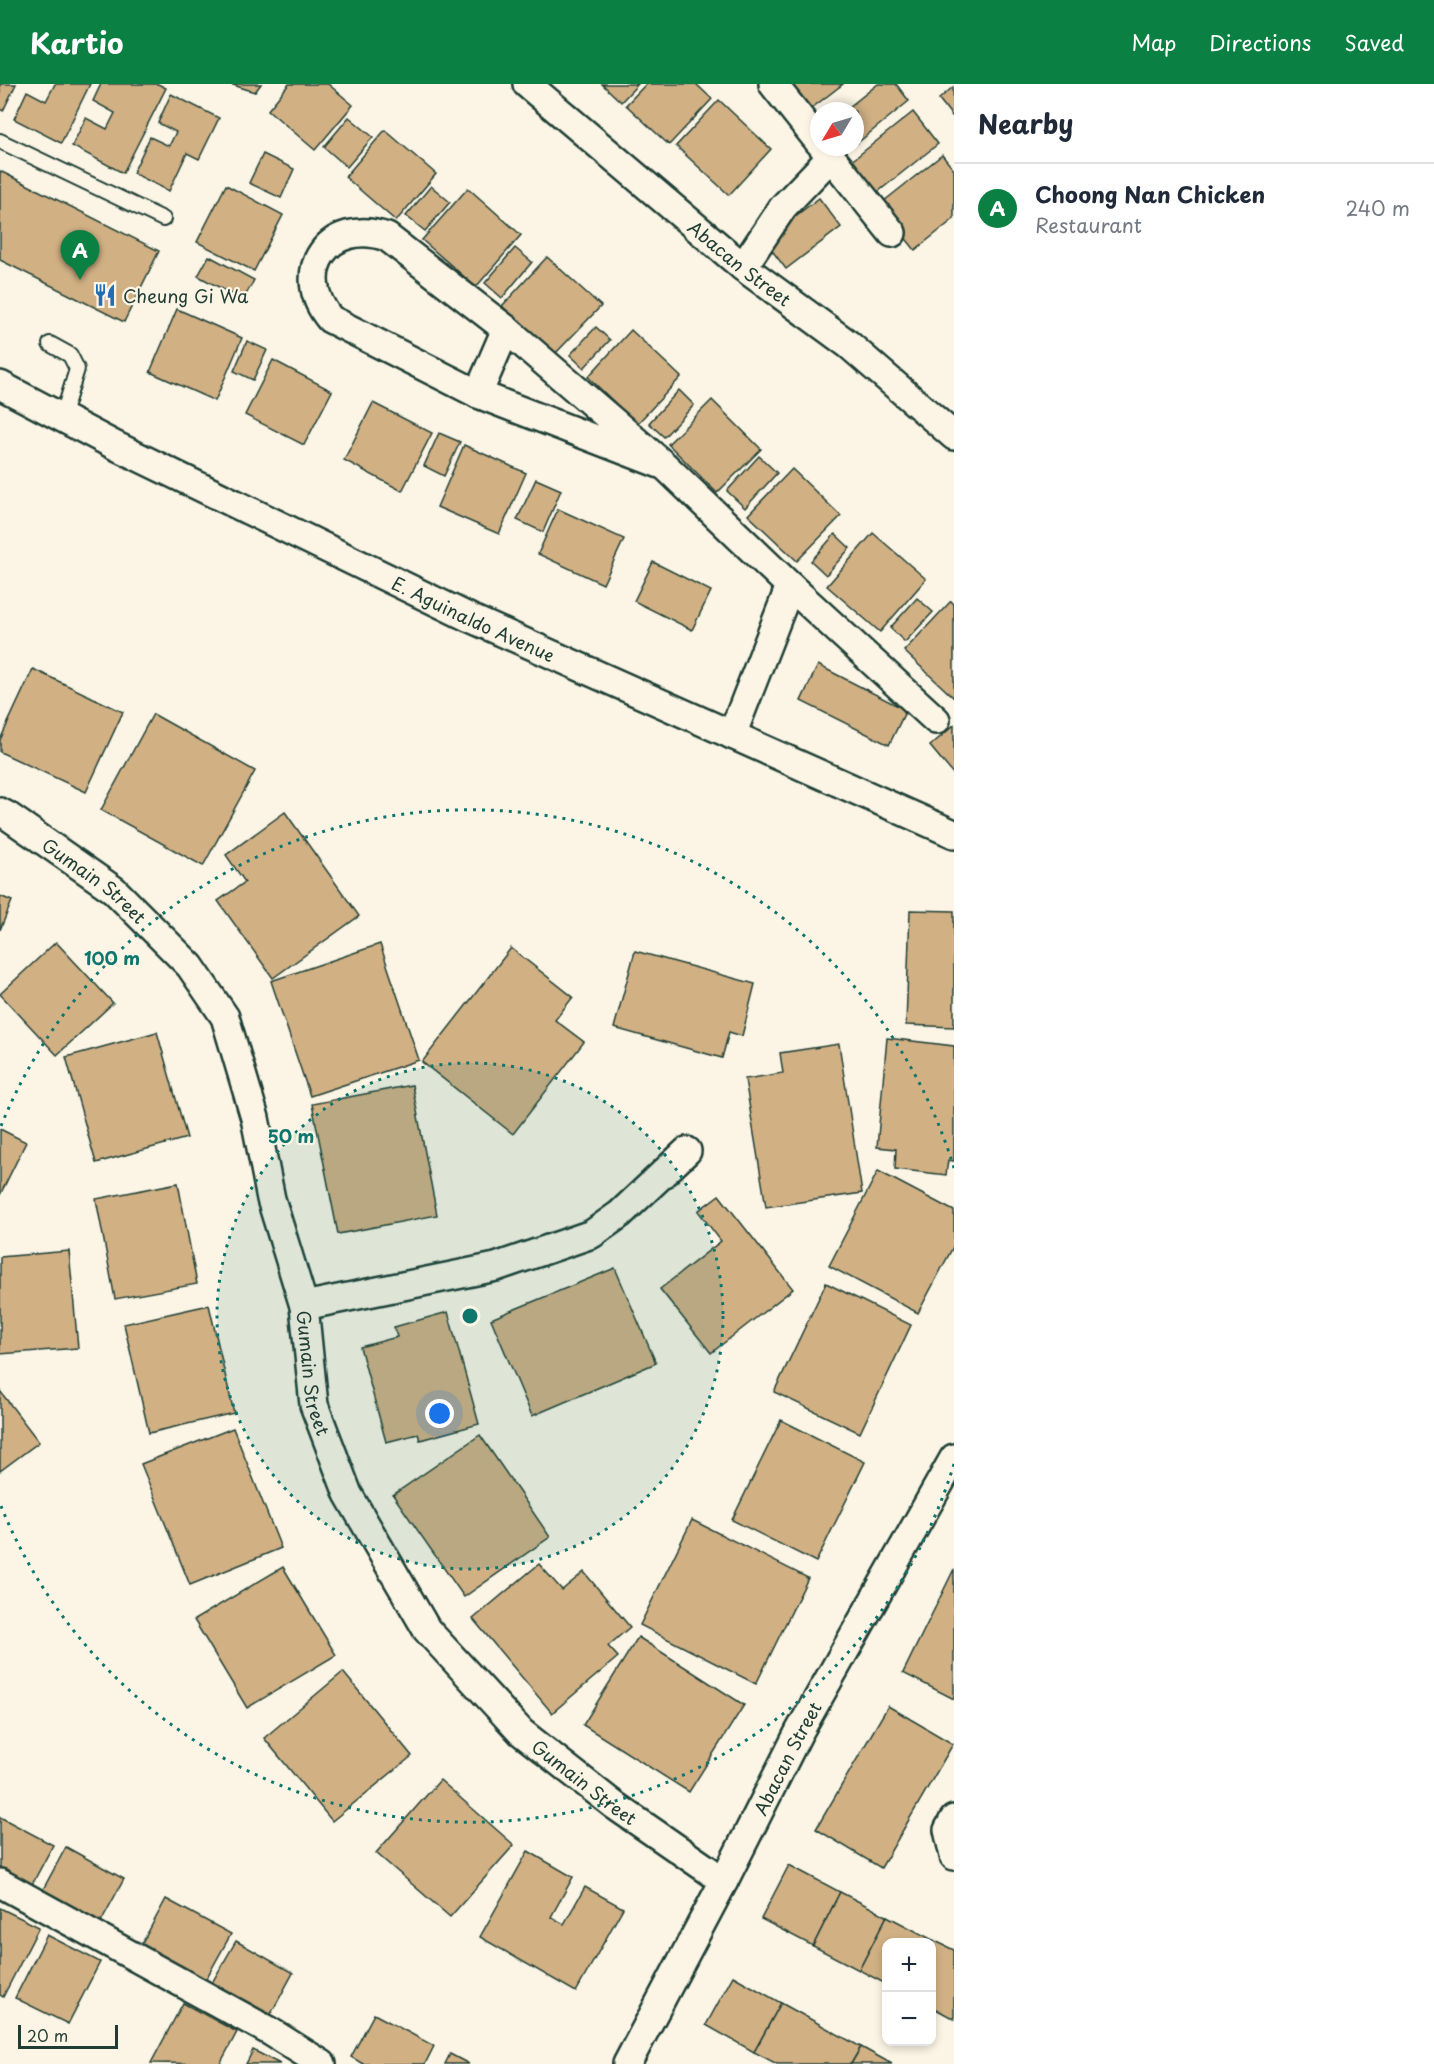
<!DOCTYPE html>
<meta charset="utf-8">
<style>
body{margin:0;font-family:"Playpen Sans",sans-serif;background:#f6f6f7;color:#1f2937}
.controls{position:absolute;right:18px;bottom:18px;display:grid;overflow:hidden;border-radius:12px;box-shadow:0 3px 9px #0003}
.controls button{width:54px;height:54px;display:grid;place-items:center;padding:0;border:0;border-bottom:2px solid #e0e1e3;background:#fff;color:#1f2937;font:30px sans-serif}
.compass{position:absolute;left:810px;top:18px;width:54px;height:54px;border-radius:50%;background:#fff;box-shadow:0 3px 9px #0003;rotate:232deg}
.scale{position:absolute;left:18px;bottom:15px;width:100px;box-sizing:border-box;padding-left:6px;border:3px solid #1f3d34;border-top:0;font-size:16px;line-height:21px;white-space:nowrap;color:#1f3d34;-webkit-text-stroke:4px #fcf5e5;paint-order:stroke}
.you{position:absolute;left:440px;top:1330px;width:21px;height:21px;margin:-15px;border:4px solid #fff;border-radius:50%;background:#1a73e8;box-shadow:0 0 0 9px #1a73e833}
.badge{display:grid;place-items:center;width:39px;height:39px;border-radius:50%;background:#0b8043;color:#fff;font-size:20px;font-weight:700}
.pin{position:absolute;translate:-50% -50px;filter:drop-shadow(0 2px 3px #0008)}
.pin::after{content:'';position:absolute;top:32px;width:21px;height:18px;background:inherit;clip-path:polygon(0 0,100% 0,50% 100%)}
.list{margin:0;padding:0;list-style:none}
h2{display:flex;justify-content:space-between;align-items:center;height:78px;margin:0;padding:0 24px;font-size:26px}
h2 small{font-size:20px;font-weight:400;color:#747a83}
.list li{display:grid;grid-template-columns:39px 1fr auto;gap:18px;align-items:center;box-sizing:border-box;height:90px;padding:0 24px;border-top:2px solid #e0e1e3}
.list b{display:block;font-size:22px;white-space:nowrap}
.list p{margin:0;font-size:20px;white-space:nowrap;color:#747a83}
.list em{font-size:20px;font-style:normal;color:#747a83}
.map{position:relative;flex:none;width:954px;height:1980px;overflow:hidden}
header{display:flex;align-items:center;gap:36px;box-sizing:border-box;height:84px;padding:0 30px;background:#0b8043;color:#fff}
header strong{font-size:28px}
nav{display:flex;gap:33px;margin-inline-start:auto;font-size:21px}
main{display:flex}
aside{flex:1;background:#fff}
.map>svg:first-child{display:block}
.building{fill:#d1b084;stroke:#1f3d34;stroke-width:1.5}
.lines{fill:none;stroke-linecap:round;stroke-linejoin:round}
.service-casing{stroke:#1f3d34;stroke-width:18}
.minor-casing{stroke:#1f3d34;stroke-width:32}
.service{stroke:#fcf5e5;stroke-width:14}
.minor{stroke:#fcf5e5;stroke-width:27}
.ring{fill:none;stroke:#0f766e;stroke-width:3;stroke-dasharray:3 6}
.labels{text-anchor:middle;dominant-baseline:central;stroke-width:4.5;stroke-linejoin:round;paint-order:stroke}
.street-label{font-size:18px;fill:#1f3d34;stroke:#fcf5e5}
.poi-label{font-size:18px;fill:#1f3d34;stroke:#fcf5e5;text-anchor:start}
.centre{fill:#0f766e;stroke:#fcf5e5;stroke-width:3}
.ring-label{font-size:18px;text-anchor:middle;font-weight:bold;fill:#0f766e;stroke:#fcf5e5;stroke-width:4.5;stroke-linejoin:round;paint-order:stroke}
</style>
<header>
<strong>Kartio</strong>
<nav><a>Map</a><a>Directions</a><a>Saved</a></nav>
</header>
<main>
<div class="map">
<svg width="954" height="1980" viewBox="0 0 954 1980">
<rect width="100%" height="100%" fill="#fcf5e5"/>
<filter id="ink" filterUnits="userSpaceOnUse"><feTurbulence type="fractalNoise" baseFrequency=".0167" numOctaves="2"/><feDisplacementMap in="SourceGraphic" scale="12" xChannelSelector="R" yChannelSelector="G"/><feConvolveMatrix kernelMatrix="1 2 1 2 8 2 1 2 1" color-interpolation-filters="sRGB"/></filter>
<g filter="url(#ink)">
<!-- building -->
<g class="building">
<path d="M0,0h16l-13,27 -3,-2z"/>
<path d="M55,0h35l-29,59 -47,-24 13,-28 19,10z"/>
<path d="M101,0h57l8,4 -43,85 -51,-27 14,-28 21,11 8,-16 -22,-12z"/>
<path d="M230,0h31l-6,8z"/>
<path d="M289,0h39l25,21 -38,45 -47,-40z"/>
<path d="M602,0h36l-17,18z"/>
<path d="M646,0h50l16,15 -43,46 -43,-40z"/>
<path d="M780,0h63l-39,30z"/>
<path d="M878,0h18l13,17 -54,44v-34h-11z"/>
<path d="M953,3l1,28 -2,1 -13,-17z"/>
<path d="M171,10l48,24 -20,41 -12,-6 -18,38 -36,-18 17,-36 19,9 7,-14 -18,-9z"/>
<path d="M719,16l52,49 -42,46 -53,-49z"/>
<path d="M913,28l25,32 -64,51 -25,-32z"/>
<path d="M349,33l24,20 -26,30 -23,-20z"/>
<path d="M385,46l51,44 -40,47 -51,-44z"/>
<path d="M263,70l31,15 -13,29 -32,-15z"/>
<path d="M942,71l12,15v49l-39,31 -36,-45z"/>
<path d="M0,87l159,80 -35,71 -124,-62z"/>
<path d="M226,101l57,30 -29,56 -57,-29z"/>
<path d="M431,102l19,16 -25,29 -19,-15z"/>
<path d="M468,104l53,47 -45,52 -54,-47z"/>
<path d="M819,114l22,29 -55,42 -22,-29z"/>
<path d="M515,164l17,14 -30,36 -17,-15z"/>
<path d="M209,172l45,24 -11,20 -45,-24z"/>
<path d="M547,173l54,49 -47,49 -52,-49z"/>
<path d="M177,225l65,29 -27,63 -65,-29z"/>
<path d="M596,243l14,13 -26,28 -14,-13z"/>
<path d="M631,246l50,47 -44,47 -49,-47z"/>
<path d="M247,257l20,9 -14,30 -19,-9z"/>
<path d="M273,276l59,31 -28,54 -59,-30z"/>
<path d="M679,306l15,15 -30,32 -15,-14z"/>
<path d="M712,316l49,49 -44,44 -49,-49z"/>
<path d="M373,319l59,30 -30,58 -58,-31z"/>
<path d="M439,349l21,9 -16,34 -20,-10z"/>
<path d="M464,361l62,28 -27,61 -62,-27z"/>
<path d="M759,372l18,17 -32,35 -18,-17z"/>
<path d="M792,385l49,47 -44,45 -49,-46z"/>
<path d="M536,395l25,11 -18,42 -26,-12z"/>
<path d="M558,425l66,30 -21,45 -65,-30z"/>
<path d="M873,449l53,46 -46,53 -53,-46z"/>
<path d="M835,450l15,14 -24,27 -15,-14z"/>
<path d="M653,478l58,29 -19,39 -58,-29z"/>
<path d="M917,514l16,14 -28,30 -15,-14z"/>
<path d="M951,517l3,3v94l-50,-47z"/>
<path d="M818,581l88,45 -17,35 -88,-44z"/>
<path d="M33,585l90,43 -37,80 -86,-40v-12z"/>
<path d="M153,630l102,57 -52,95 -102,-56z"/>
<path d="M954,641v50l-24,-29z"/>
<path d="M285,728l74,104 -86,62 -55,-77 27,-19 -19,-27z"/>
<path d="M0,812l12,5 -12,29z"/>
<path d="M910,826l44,1v116l-48,-2z"/>
<path d="M56,858l57,61 -56,52 -57,-61z"/>
<path d="M380,860l39,116 -109,36 -39,-115z"/>
<path d="M511,864l62,49 -18,23 29,22 -71,92 -91,-72z"/>
<path d="M635,867l120,33 -13,52 -13,-4 -7,26 -108,-30z"/>
<path d="M157,948l30,106 -91,25 -30,-106z"/>
<path d="M887,954l67,8v115l-6,-1 -2,15 -51,-6 1,-20 -19,-2z"/>
<path d="M839,960l23,149 -96,14 -21,-128 38,-6 -3,-20z"/>
<path d="M412,1001l25,130 -99,19 -26,-130z"/>
<path d="M0,1045l26,13 -26,53z"/>
<path d="M878,1087l76,40v34l-36,68 -89,-47z"/>
<path d="M178,1099l19,101 -82,15 -19,-100z"/>
<path d="M719,1111l74,94 -82,64 -51,-64 61,-48 -23,-30z"/>
<path d="M69,1167l9,97 -78,6v-97z"/>
<path d="M615,1184l41,95 -124,53 -41,-97z"/>
<path d="M826,1199l85,42 -51,108 -86,-41z"/>
<path d="M209,1221l25,108 -85,20 -25,-109z"/>
<path d="M448,1228l31,112 -59,16 -2,-6 -32,8 -26,-95 37,-10 -3,-10z"/>
<path d="M0,1307l39,51 -39,29z"/>
<path d="M781,1336l84,42 -49,100 -84,-42z"/>
<path d="M233,1344l48,120 -91,37 -49,-121z"/>
<path d="M480,1351l70,102 -86,60 -71,-102z"/>
<path d="M692,1436l116,58 -52,106 -116,-59z"/>
<path d="M539,1480l23,26 22,-18 46,55 -22,19 10,11 -66,56 -79,-94z"/>
<path d="M283,1483l53,88 -89,53 -53,-88z"/>
<path d="M954,1485v130l-51,-26z"/>
<path d="M638,1553l106,68 -55,87 -106,-67z"/>
<path d="M343,1588l69,84 -80,65 -68,-83z"/>
<path d="M888,1622l65,38 -72,124 -65,-39z"/>
<path d="M440,1696l74,65 -64,72 -74,-64z"/>
<path d="M0,1733l53,28 -24,45 -29,-16z"/>
<path d="M66,1763l58,32 -26,48 -58,-32z"/>
<path d="M528,1767l45,26 -22,40 13,7 21,-37 38,21 -47,84 -96,-55z"/>
<path d="M789,1781l51,27 -27,54 -52,-27z"/>
<path d="M840,1808l47,24 -28,54 -46,-24z"/>
<path d="M166,1815l65,35 -29,52 -64,-35z"/>
<path d="M0,1824l39,19 -36,70 -3,-2z"/>
<path d="M887,1832l46,24 -1,3 -46,-1v42l-27,-14z"/>
<path d="M47,1851l53,27 -32,62 -53,-26z"/>
<path d="M933,1856l21,10v69l-22,-12v-64z"/>
<path d="M236,1857l57,32 -26,48 -58,-33z"/>
<path d="M733,1892l48,27 -27,49 -48,-27z"/>
<path d="M183,1919l54,29 -17,32 -69,-1z"/>
<path d="M781,1919l80,44 -10,17h-74l-23,-12z"/>
<path d="M374,1930l60,32 -9,18h-62l-12,-7z"/>
<path d="M861,1963l31,17h-41z"/>
<path d="M253,1966l27,14h-34z"/>
<path d="M450,1970l19,10h-24z"/>
</g>
<g class="lines">
<!-- service casing -->
<g class="service-casing">
<g id="service">
<path d="M0,57l163,78"/>
<path d="M50,260l20,11 7,14 -15,49"/>
</g>
</g>
<!-- minor casing -->
<g class="minor-casing">
<g id="minor">
<path id="s1" d="M527,0l216,183 105,77 106,92"/>
<path d="M773,0l46,58"/>
<path d="M831,73l61,76"/>
<path d="M743,183l40,-60 48,-50 -8,-10"/>
<path id="s2" d="M0,301l114,60 356,173 484,216"/>
<path d="M478,310l28,-65"/>
<path d="M665,382l-187,-72 -148,-75c-39,-47 -1,-102 57,-82l119,92 159,137 125,120 146,134"/>
<path d="M732,651l58,-149"/>
<path id="s3" d="M0,728l8,4 106,74 76,76 35,51 30,101 16,81 33,107 10,99 34,89 79,136 94,102 93,73 110,76"/>
<path d="M304,1222l192,-39 96,-33 28,-20 67,-63"/>
<path d="M954,1735l-6,11 6,26"/>
<path d="M0,1799l271,149 51,32"/>
<path id="s4" d="M627,1980l97,-183 75,-149 155,-274"/>
</g>
</g>
<!-- service -->
<use href="#service" class="service"/>
<!-- minor -->
<use href="#minor" class="minor"/>
</g>
</g>
<!-- distance rings -->
<circle cx="470" cy="1232" r="253" fill="#0f766e" fill-opacity=".12"/>
<g class="ring">
<circle cx="470" cy="1232" r="253"/>
<path d="M954 1380A506 506 0 0 1 1 1422M1 1042A506 506 0 0 1 954 1084"/>
</g>
<!-- icons -->
<defs>
<g id="restaurant-bare" transform="scale(1.8)"><path d="M-5-6h1v4h1v-4h1v4h1v-4h1v5L-1.5 .5V6h-2V.5L-5-1ZM5-6V6H3V1.5H1.5Q1.5-4 5-6Z" fill="#1f6fb2" stroke="#fcf5e5" stroke-width="2.5" paint-order="stroke"/></g>
</defs>
<g fill-rule="evenodd">
<use href="#restaurant-bare" x="105" y="211"/>
</g>
<g class="labels">
<!-- street labels -->
<g class="street-label">
<text stroke="none"><textPath href="#s1" startOffset="278">Abacan Street</textPath></text>
<text stroke="none"><textPath href="#s2" startOffset="528">E. Aguinaldo Avenue</textPath></text>
<text stroke="none"><textPath href="#s3" startOffset="117">Gumain Street</textPath></text>
<text stroke="none"><textPath href="#s3" startOffset="675">Gumain Street</textPath></text>
<text stroke="none"><textPath href="#s4" startOffset="345">Abacan Street</textPath></text>
<text stroke="none"><textPath href="#s3" startOffset="1179">Gumain Street</textPath></text>
</g>
<!-- poi labels -->
<g class="poi-label">
<text x="123" y="211">Cheung Gi Wa</text>
</g>
</g>
<circle cx="470" cy="1232" r="9" class="centre"/>
<g class="ring-label">
<text x="112" y="881">100 m</text>
<text x="291" y="1059">50 m</text>
</g>
</svg>
<div class="controls">
<button>+</button>
<button>−</button>
</div>
<svg class="compass" viewBox="-18 -18 36 36"><path d="M0-13l5 13h-10z" fill="#e53935"/><path d="M0 13l5-13h-10z" fill="#747a83"/></svg>
<div class="scale">20 m</div>
<div class="you"></div>
<div class="pin badge" style="left:80px;top:196px">A</div>
</div>
<aside>
<h2>Nearby<small></small></h2>
<ul class="list">
<li><span class="badge">A</span><div><b>Choong Nan Chicken</b><p>Restaurant</p></div><em>240 m</em></li>
</ul>
</aside>
</main>
